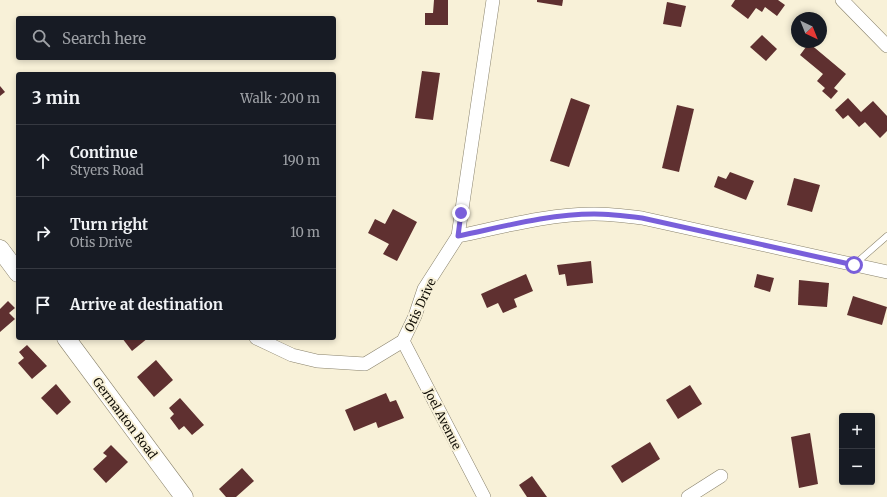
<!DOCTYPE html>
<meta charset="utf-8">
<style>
body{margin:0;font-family:Merriweather,serif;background:#242831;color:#f1f3f6}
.controls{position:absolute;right:12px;bottom:12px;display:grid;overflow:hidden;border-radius:4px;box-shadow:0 2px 6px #0003}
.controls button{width:36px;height:36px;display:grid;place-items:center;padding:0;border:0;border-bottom:1px solid #363941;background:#171b24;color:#f1f3f6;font:20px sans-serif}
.compass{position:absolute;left:791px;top:12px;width:36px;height:36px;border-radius:50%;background:#171b24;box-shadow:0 2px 6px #0003;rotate:137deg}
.stop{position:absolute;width:12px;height:12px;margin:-9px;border:3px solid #795fda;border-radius:50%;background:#fff}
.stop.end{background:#795fda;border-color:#fff;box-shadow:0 1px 4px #0008}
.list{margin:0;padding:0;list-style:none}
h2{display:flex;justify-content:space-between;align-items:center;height:52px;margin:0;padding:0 16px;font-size:17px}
h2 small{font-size:13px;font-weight:400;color:#9ea1a6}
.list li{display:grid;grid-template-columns:26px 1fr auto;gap:12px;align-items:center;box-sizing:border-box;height:72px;padding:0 16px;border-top:1px solid #363941}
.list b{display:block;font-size:15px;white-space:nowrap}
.list p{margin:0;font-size:13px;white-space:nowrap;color:#9ea1a6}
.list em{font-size:13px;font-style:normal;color:#9ea1a6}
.icon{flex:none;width:22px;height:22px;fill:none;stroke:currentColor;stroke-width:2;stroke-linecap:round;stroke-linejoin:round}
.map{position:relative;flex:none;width:887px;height:497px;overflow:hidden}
.search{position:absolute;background:#171b24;box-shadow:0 2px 6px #0003;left:16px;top:16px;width:320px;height:44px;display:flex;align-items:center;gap:10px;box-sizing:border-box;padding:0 14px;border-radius:4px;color:#9ea1a6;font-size:15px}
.panel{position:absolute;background:#171b24;box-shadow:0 2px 6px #0003;left:16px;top:72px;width:320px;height:268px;border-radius:4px}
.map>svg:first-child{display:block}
.building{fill:#5f3030}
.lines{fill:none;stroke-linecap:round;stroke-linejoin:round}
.service-casing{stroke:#89826c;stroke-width:7}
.minor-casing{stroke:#89826c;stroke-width:14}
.secondary-casing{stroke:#89826c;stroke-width:19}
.service{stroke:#fff;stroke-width:6}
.minor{stroke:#fff;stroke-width:13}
.secondary{stroke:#fff;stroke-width:18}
.route{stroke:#795fda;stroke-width:5}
.labels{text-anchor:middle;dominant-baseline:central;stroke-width:4;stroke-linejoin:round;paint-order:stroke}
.street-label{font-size:12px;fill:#131008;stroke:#f8f1d8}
</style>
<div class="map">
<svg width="887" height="497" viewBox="0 0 887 497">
<rect width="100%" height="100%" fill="#f8f1d8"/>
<!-- building -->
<g class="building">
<path d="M434,0h14v25h-23v-12h8z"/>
<path d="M537,0h26l-1,6 -25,-4z"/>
<path d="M735,0h43l7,5 -8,11 -12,-9 -3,5 -6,-4 -8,11 -17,-13z"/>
<path d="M667,2l19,4 -5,21 -18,-3z"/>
<path d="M762,35l15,14 -11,12 -16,-14z"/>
<path d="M809,43l37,31 -12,14 4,3 -7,8 -9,-8 3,-3 -8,-7 6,-7 -23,-19z"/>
<path d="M422,71l18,2 -7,47 -18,-2z"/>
<path d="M0,86l5,6 -5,4z"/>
<path d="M571,98l19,7 -21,62 -19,-6z"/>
<path d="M848,98l13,14 12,-11 14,15v15l-7,7 -15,-16 -6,5 -11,-12 -5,4 -8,-9z"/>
<path d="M677,105l17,4 -15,63 -17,-4z"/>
<path d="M730,172l24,9 -8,19 -32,-13 4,-11 8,3z"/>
<path d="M794,178l26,7 -8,27 -25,-7z"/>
<path d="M393,209l24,13 -20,39 -14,-7 6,-10 -21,-11 7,-14 10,5z"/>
<path d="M591,261l2,22 -26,3 -2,-12 -6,1 -2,-10z"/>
<path d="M526,274l7,17 -19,8 3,8 -14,6 -5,-10 -11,5 -6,-14z"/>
<path d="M757,274l17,4 -4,14 -16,-5z"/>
<path d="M799,280l30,3 -2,24 -29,-2z"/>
<path d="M853,296l34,11 -5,18 -35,-10z"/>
<path d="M8,301l7,7 -6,5 6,6 -15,13v-23z"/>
<path d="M122,338h26l-16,13z"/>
<path d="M27,345l20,21 -15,13 -14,-16 6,-5 -5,-6z"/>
<path d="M156,360l17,20 -19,17 -17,-20z"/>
<path d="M56,384l15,18 -14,13 -16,-17z"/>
<path d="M690,385l12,19 -24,15 -12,-19z"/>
<path d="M386,393l4,9 6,-2 8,18 -26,10 -2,-6 -22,9 -9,-21z"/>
<path d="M180,398l24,27 -12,10 -8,-9 -5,4 -9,-12 4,-4 -5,-6z"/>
<path d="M810,433l8,51 -19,4 -8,-51z"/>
<path d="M650,442l10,17 -38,24 -11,-17z"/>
<path d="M111,445l17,17 -22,21 -13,-14 14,-13 -4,-3z"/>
<path d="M242,468l12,13 -18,16h-10l-7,-8z"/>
<path d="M532,476l15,21h-20l-8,-12z"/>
</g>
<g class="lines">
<!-- service casing -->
<g class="service-casing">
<path id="service" d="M855,264l32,-28"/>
</g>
<!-- minor casing -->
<g class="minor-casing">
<g id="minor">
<path d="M842,0l45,46"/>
<path d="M458,236c44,-9 90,-22 136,-22 16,0 32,2 48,4l245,54"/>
<path d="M256,338l36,17 25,6 48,3 38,-23 12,-25 9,-27 34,-53 35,-236"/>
<path d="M403,341l81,156"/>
<path d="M688,497l33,-21"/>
</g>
</g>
<!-- secondary casing -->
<g class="secondary-casing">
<g id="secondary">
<path d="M0,249l18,24"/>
<path d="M66,338l118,159"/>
</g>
</g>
<!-- service -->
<use href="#service" class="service"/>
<!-- minor -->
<use href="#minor" class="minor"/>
<!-- secondary -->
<use href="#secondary" class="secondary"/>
</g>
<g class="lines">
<!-- route -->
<path class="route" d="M461,213l-3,23c44,-9 91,-22 136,-22 16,0 32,2 48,4l212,47"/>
</g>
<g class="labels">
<!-- street labels -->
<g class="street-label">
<text transform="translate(420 305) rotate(-65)">Otis Drive</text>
<text transform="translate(125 418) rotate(53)">Germanton Road</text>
<text transform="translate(443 419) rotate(63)">Joel Avenue</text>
</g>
</g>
</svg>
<div class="controls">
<button>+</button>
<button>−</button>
</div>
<svg class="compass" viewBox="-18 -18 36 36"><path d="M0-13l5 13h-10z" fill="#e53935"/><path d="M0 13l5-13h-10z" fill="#9ea1a6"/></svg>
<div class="stop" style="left:854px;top:265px"></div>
<div class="stop end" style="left:461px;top:213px"></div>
<div class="search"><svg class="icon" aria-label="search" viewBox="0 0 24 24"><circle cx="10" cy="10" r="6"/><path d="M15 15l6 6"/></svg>Search here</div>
<section class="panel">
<h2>3 min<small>Walk · 200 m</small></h2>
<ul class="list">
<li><svg class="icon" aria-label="ahead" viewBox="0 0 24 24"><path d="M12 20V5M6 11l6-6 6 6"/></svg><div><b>Continue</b><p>Styers Road</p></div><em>190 m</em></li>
<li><svg class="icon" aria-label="right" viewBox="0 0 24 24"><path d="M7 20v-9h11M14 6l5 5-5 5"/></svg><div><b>Turn right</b><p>Otis Drive</p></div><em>10 m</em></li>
<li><svg class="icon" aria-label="arrive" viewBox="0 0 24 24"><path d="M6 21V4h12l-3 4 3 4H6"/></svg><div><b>Arrive at destination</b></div></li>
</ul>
</section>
</div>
